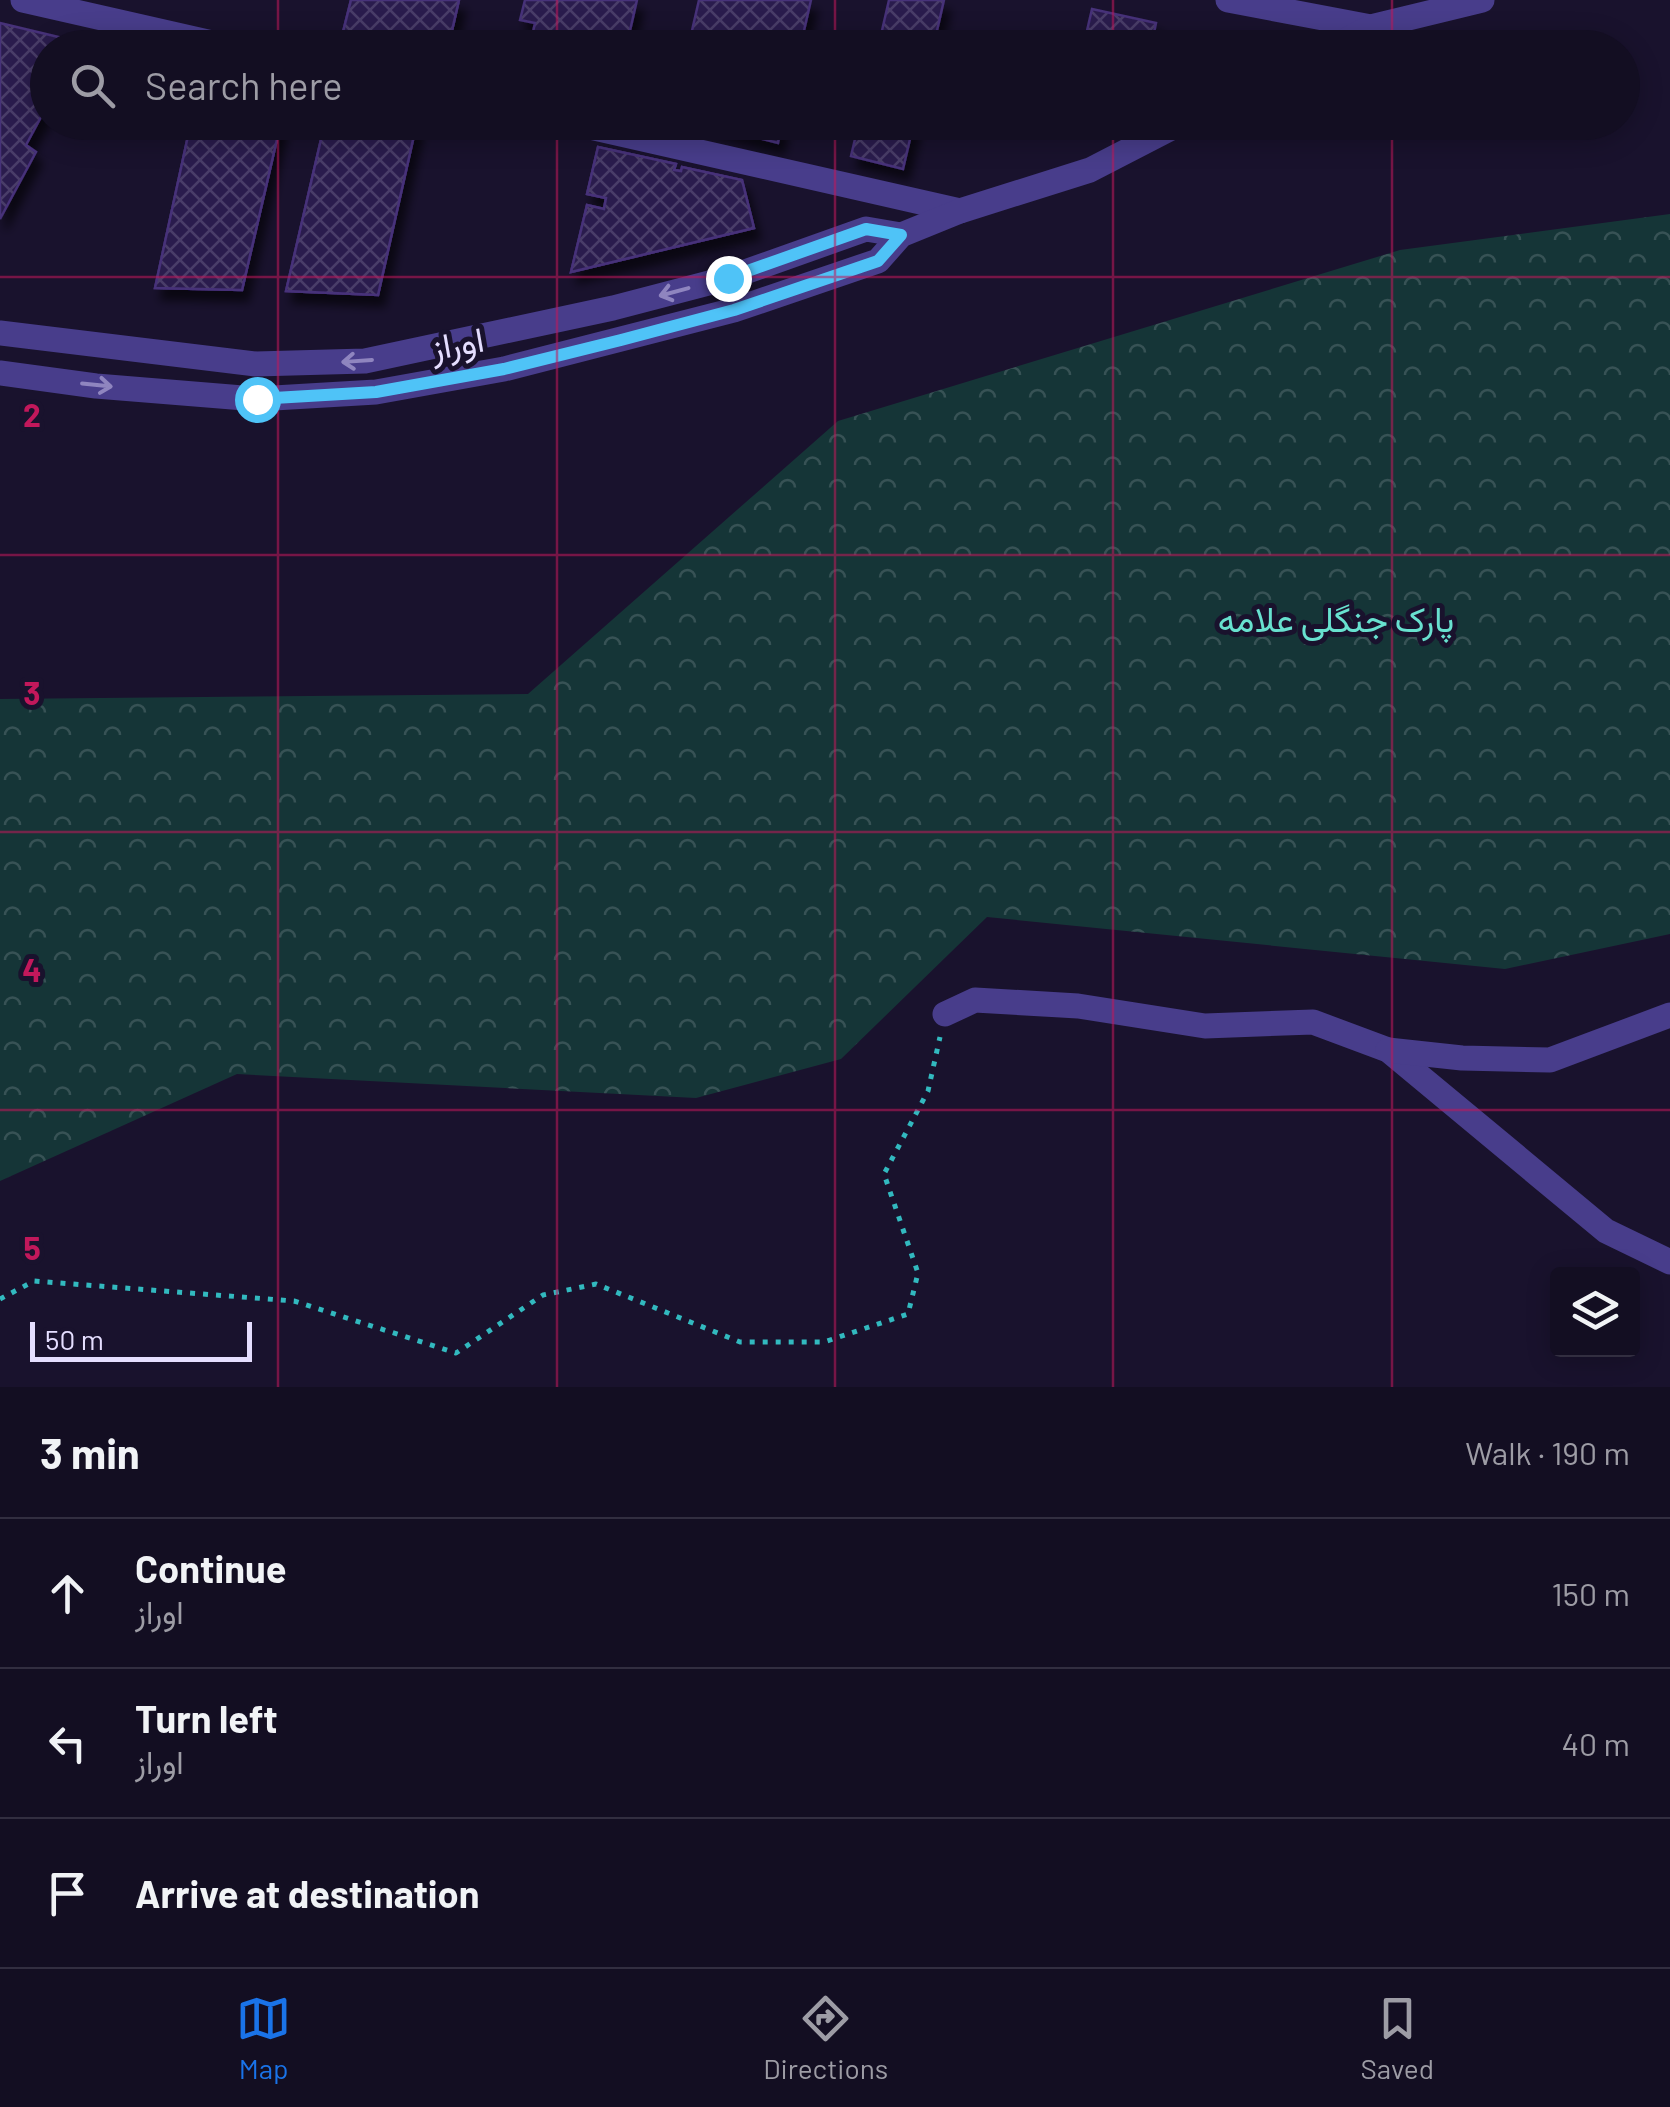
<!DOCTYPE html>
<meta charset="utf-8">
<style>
body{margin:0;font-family:Barlow,Vazirmatn,sans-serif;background:#201c2f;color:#f1f3f6}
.controls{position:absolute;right:30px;bottom:30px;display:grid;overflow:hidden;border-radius:10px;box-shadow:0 5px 25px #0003}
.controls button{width:90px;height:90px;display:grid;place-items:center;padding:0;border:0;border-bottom:2px solid #322e40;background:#130e22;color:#f1f3f6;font:50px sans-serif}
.scale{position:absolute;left:30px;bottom:25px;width:222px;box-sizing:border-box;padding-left:10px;border:5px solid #e5deff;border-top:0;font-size:28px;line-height:35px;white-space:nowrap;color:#e5deff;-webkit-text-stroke:8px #19122d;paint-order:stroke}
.stop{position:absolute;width:30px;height:30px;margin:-22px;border:8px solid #4fc3f7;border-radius:50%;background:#fff}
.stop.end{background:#4fc3f7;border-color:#fff;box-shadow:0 2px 10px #0008}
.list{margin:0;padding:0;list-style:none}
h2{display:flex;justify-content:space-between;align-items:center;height:130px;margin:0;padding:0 40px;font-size:42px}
h2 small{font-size:32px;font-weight:400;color:#9d9ca5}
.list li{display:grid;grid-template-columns:65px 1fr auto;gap:30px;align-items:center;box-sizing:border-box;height:150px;padding:0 40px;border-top:2px solid #322e40}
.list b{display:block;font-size:38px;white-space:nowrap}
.list p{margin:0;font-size:32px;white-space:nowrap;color:#9d9ca5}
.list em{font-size:32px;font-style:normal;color:#9d9ca5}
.icon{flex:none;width:55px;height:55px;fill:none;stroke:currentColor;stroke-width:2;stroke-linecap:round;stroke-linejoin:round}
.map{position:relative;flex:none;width:1670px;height:1387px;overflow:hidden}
.search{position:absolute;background:#130e22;box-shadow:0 5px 25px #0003;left:30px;right:30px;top:30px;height:110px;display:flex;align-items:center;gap:25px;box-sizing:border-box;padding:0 35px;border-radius:55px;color:#9d9ca5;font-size:38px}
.sheet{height:580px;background:#130e22}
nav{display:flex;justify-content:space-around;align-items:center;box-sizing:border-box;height:140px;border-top:2px solid #322e40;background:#130e22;font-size:28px;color:#9d9ca5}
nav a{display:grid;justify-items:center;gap:5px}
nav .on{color:#1a73e8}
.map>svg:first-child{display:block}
.forest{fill:url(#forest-crowns)}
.building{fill:url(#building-cross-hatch);stroke:#463079;stroke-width:2.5;filter:url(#shadow)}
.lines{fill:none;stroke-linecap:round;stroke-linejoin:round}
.path{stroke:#32b9bf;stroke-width:5;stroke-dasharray:5 8;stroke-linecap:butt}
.minor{stroke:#483d8b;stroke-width:25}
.oneway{stroke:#8f85bf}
.route{stroke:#4fc3f7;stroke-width:12}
.grid{fill:none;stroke:#c2185b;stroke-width:2.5;stroke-opacity:0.55}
.labels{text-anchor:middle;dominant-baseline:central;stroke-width:10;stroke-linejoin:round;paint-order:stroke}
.street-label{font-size:35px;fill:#e5deff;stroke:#19122d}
.park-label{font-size:35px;fill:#68e1cf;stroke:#19122d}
.grid-label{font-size:32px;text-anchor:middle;font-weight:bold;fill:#c2185b;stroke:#19122d;stroke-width:10;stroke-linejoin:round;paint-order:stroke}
</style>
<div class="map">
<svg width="1670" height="1387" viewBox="0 0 1670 1387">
<defs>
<pattern id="forest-crowns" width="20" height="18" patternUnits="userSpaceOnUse" patternTransform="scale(2.5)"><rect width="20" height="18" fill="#153537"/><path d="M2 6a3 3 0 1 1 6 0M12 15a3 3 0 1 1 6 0" fill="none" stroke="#375255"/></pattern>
<pattern id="building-cross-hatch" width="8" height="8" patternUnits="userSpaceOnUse" patternTransform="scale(2.5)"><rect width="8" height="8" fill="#2c1e4e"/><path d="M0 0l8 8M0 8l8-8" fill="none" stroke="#4a3e69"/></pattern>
<filter id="shadow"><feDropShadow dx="6" dy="11" stdDeviation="5" flood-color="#0009"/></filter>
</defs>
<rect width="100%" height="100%" fill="#19122d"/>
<!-- forest -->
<path class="forest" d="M1670,214v720l-165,35 -518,-52 -146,142 -145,39 -459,-24 -237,107v-482l528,-5 310,-273 562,-171z"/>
<!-- building -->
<g class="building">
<path d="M351,0h108l-11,48h-95l-13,-4z"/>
<path d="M351,0h108l-11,48h-95l-13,-4z"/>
<path d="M525,0h112l-11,48h-110l3,-10 12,3 4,-18 -15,-3z"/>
<path d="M699,0h112l-11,48h-112z"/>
<path d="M889,0h55l-11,48h-55z"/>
<path d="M1092,9l64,14 -5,25h-68z"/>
<path d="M0,23l71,17 -1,8h-22v56l-22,41 10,7 -36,67z"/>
<path d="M191,122h90l-39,168 -87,-2z"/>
<path d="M191,122h90l-39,168 -87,-2z"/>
<path d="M325,122h92l-39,173 -92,-4z"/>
<path d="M325,122h92l-39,173 -92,-4z"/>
<path d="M696,122h86l-4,21z"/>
<path d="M859,122h55l-11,47 -52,-13z"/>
<path d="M598,147l78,17 -2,6 7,1 1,-4 60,13 12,48 -183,44 16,-67 17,4 2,-11 -19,-4z"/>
<path d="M598,147l78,17 -2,6 7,1 1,-4 60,13 12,48 -183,44 16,-67 17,4 2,-11 -19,-4z"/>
</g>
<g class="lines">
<!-- path -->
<path class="path" d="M0,1299l34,-18 260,20 162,52 87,-58 53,-11 144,58h84l84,-28 10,-41 -34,-99 44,-83 12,-54"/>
<!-- minor -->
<g class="minor">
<path d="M23,0l211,48"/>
<path d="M1228,0l143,27"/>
<path d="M1331,48l40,-21 111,-27"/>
<path d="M568,122l392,89"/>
<path d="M0,333l256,31 109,-3 248,-53 115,-30 138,-49 35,6"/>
<path d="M0,373l96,13 161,13 119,-7 128,-23 230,-59 144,-49 23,-26 59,-24 130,-41 93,-48"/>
<path d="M945,1014l30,-14 103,6 127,20 108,-4 75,28 218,181 64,31"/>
<path d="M1388,1050l74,8 88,2 120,-45"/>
</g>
</g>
<!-- one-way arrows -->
<defs><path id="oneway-shaft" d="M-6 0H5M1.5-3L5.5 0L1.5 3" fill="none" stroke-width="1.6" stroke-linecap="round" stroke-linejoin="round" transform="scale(2.5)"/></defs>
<g class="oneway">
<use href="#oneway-shaft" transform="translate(674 292) rotate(165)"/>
<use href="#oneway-shaft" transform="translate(357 361) rotate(176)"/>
<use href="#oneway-shaft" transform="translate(97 385) rotate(6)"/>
</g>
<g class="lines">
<!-- route -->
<path class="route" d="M257,399l119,-7 128,-23 117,-29 113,-30 144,-49 23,-26 -35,-6 -138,49"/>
</g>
<!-- grid -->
<path class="grid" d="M278,0v48M557,0v48M835,0v48M1113,0v48M1392,0v48M278,122v1265M557,122v1265M835,122v1265M1113,122v1265M1392,122v1265M0,277h1670M0,555h1670M0,832h1670M0,1110h1670"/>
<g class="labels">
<!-- street labels -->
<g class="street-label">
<text transform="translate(457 342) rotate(-10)">اوراز</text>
</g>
<!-- park labels -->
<g class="park-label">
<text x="1336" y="618">پارک جنگلی علامه</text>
</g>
</g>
<g class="grid-label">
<text x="32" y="427">2</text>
<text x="32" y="705">3</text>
<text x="32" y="982">4</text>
<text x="32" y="1260">5</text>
</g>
</svg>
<div class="controls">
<button><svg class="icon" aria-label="layers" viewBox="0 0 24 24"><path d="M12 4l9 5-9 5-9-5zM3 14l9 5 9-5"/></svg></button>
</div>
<div class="scale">50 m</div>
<div class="stop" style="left:257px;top:399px"></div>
<div class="stop end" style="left:728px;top:278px"></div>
<div class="search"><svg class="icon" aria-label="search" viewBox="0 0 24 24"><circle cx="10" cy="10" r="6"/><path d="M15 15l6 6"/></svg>Search here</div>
</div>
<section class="sheet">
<h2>3 min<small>Walk · 190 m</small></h2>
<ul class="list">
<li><svg class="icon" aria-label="ahead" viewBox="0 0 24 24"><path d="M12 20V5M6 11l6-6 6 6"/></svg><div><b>Continue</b><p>اوراز</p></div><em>150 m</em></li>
<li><svg class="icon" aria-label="left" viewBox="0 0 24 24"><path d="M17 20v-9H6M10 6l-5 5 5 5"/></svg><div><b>Turn left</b><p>اوراز</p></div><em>40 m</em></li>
<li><svg class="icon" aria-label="arrive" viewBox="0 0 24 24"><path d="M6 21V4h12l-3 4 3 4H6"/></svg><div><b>Arrive at destination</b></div></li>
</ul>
</section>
<nav>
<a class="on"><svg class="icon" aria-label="map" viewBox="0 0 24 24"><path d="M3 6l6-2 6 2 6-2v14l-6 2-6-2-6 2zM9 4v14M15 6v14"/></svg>Map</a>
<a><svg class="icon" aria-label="directions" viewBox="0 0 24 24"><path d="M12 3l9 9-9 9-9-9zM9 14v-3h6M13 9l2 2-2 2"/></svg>Directions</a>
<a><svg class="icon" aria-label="saved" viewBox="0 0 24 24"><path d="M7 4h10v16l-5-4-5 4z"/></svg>Saved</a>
</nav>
